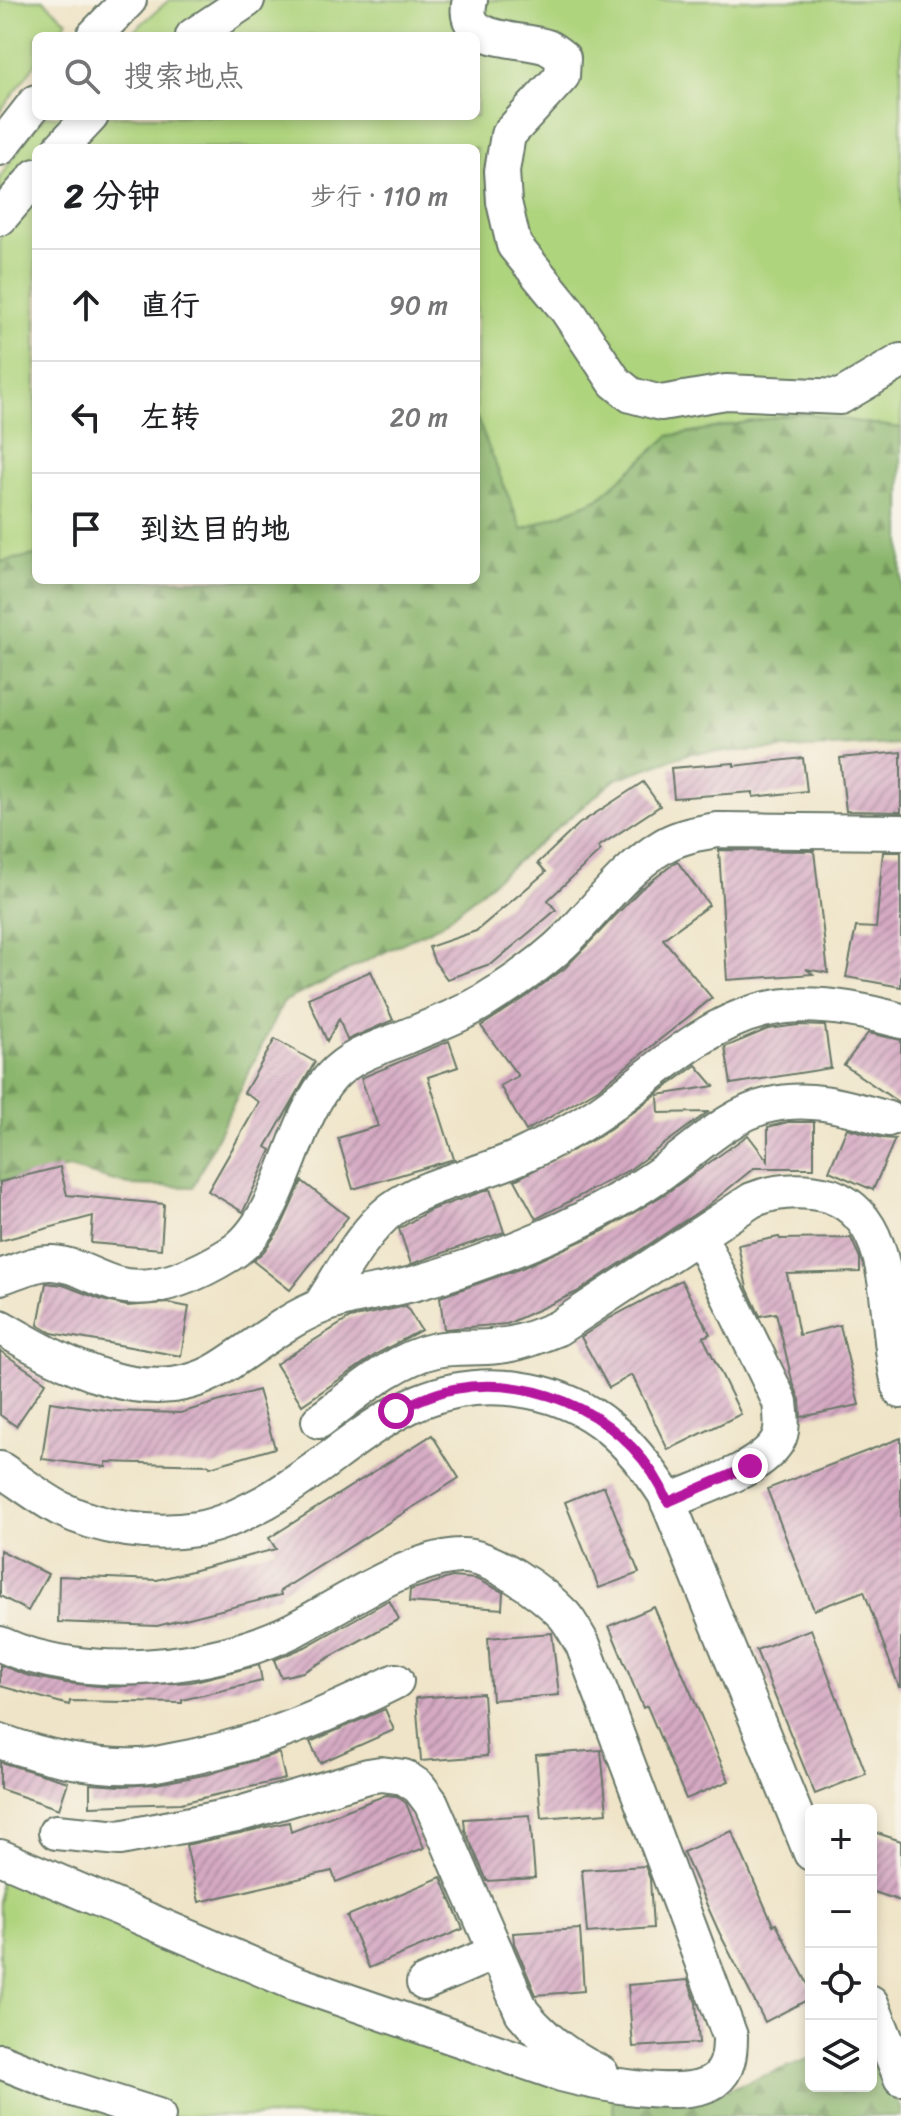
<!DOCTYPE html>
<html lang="zh">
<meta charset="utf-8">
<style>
body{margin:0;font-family:Sriracha,"LXGW WenKai TC",sans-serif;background:#f6f6f6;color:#202124}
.controls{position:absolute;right:24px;bottom:24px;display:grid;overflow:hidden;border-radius:12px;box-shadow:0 4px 12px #0003}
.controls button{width:72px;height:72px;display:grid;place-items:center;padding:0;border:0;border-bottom:2px solid #e0e0e0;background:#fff;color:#202124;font:40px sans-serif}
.stop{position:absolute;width:24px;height:24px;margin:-18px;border:6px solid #b5179e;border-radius:50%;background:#fff}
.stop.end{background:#b5179e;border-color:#fff;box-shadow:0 2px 8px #0008}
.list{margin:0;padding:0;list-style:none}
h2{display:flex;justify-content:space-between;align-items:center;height:104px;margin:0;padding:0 32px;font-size:34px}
h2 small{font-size:26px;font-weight:400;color:#757577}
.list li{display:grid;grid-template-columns:52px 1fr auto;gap:24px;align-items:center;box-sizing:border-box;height:112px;padding:0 32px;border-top:2px solid #e0e0e0}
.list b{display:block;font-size:30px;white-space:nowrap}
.list em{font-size:26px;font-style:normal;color:#757577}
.icon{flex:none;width:44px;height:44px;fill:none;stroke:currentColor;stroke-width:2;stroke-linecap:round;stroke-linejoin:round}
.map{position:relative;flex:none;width:901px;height:2116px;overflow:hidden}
.search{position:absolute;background:#fff;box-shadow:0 4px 12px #0003;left:32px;top:32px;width:448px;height:88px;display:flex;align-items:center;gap:20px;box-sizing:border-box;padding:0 28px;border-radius:12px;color:#757577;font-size:30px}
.panel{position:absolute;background:#fff;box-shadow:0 4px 12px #0003;left:32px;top:144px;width:448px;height:440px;border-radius:12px}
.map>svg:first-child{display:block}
.green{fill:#afd47e;stroke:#678859;stroke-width:2}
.forest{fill:url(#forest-firs);stroke:#557a50;stroke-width:2}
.building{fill:url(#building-hatch)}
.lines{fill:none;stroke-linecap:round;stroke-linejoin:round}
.minor-casing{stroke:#687767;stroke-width:38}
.minor{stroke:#fff;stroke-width:34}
.route{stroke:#b5179e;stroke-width:10}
</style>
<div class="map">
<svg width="901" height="2116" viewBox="0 0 901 2116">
<defs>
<pattern id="forest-firs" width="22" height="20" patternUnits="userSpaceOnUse" patternTransform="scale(2)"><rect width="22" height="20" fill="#8bb66d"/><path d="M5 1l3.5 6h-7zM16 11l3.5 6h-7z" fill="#71955a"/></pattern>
<pattern id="building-hatch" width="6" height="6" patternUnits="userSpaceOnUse" patternTransform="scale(2)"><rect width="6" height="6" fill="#d5a9c3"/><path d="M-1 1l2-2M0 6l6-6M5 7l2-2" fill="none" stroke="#ac8b9f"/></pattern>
</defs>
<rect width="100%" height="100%" fill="#f7f3e8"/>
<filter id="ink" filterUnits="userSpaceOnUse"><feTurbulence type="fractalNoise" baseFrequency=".0125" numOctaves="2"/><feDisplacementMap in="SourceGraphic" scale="16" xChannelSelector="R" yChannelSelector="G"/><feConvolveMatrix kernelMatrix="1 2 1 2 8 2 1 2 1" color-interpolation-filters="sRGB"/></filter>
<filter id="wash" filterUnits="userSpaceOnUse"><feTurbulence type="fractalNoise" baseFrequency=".006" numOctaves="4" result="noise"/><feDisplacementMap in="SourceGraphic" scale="32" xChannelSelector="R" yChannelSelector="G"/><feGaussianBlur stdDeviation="1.8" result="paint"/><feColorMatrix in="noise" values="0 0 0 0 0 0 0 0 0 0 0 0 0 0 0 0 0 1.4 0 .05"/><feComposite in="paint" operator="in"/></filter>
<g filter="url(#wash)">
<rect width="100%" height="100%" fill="#efe4c7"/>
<!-- green -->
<g class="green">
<path d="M0,0h43l24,21 -11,15h-20v27l-36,49z"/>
<path d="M169,0h732v428l-102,-15 -130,23 -71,63 -77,31 -45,-114v-268h-440v407l-36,7v-385l33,-48 13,-13h430v-80h-348z"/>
<path d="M0,1858l612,238 2,20h-614z"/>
</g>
<!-- forest -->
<g class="forest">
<path d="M799,413l102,15v316l-211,9 -74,26 -174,145 -159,78 -90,185 -64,-2 -60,-17 -69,13v-619l36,-7v25h440v-164l46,114 76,-31 71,-63z"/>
<path d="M871,2047l30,61v8h-287l-2,-20 82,6 117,-44v28h60z"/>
</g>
<g id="blocks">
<!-- building -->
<g class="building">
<path d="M901,752v60l-55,-1 -6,-53z"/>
<path d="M803,758l4,33 -54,6v-5l-79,6 -3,-30 63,-5v3z"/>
<path d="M643,782l17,24 -62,41 3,3 -53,50 8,10 -63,53 -46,16 -13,-18 -5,-14 47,-16 70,-59 -8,-9 41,-39z"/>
<path d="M719,850l95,1 14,122 -22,-4 7,5 -86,6z"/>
<path d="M883,852h18v135l-55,-10 10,-50 20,1z"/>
<path d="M677,861l32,44 -46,34 49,59 -114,91 -72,42 -26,-45 18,-10 -37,-50 42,-27 42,-31 75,-78z"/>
<path d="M371,971l22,49 -46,20 -8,-21 -12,22 -19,-43z"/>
<path d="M798,1025l27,1 6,42 -100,16 -6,-37 43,-18z"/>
<path d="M868,1033l33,7v64l-57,-39z"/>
<path d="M275,1039l40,23 -49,85 5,3 -28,62 -35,-21 51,-89 -15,-9z"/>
<path d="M449,1041l9,26 -30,10 26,82 -101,30 -15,-51 40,-12 -17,-48z"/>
<path d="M696,1065l18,21 -56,9 1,18 49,-1 -79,58 -93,49 -21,-39 85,-44z"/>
<path d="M788,1122h26v46h-60l-47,38 -130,86 -70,32 -63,5 -4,-32 82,-29 81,-37 62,-37 83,-59 20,26v-34z"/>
<path d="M847,1128l35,10 13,1 -22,51 -44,-19z"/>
<path d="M60,1167l7,28 97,9 -3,45 -70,-6 2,-27 -93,25v-59z"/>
<path d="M302,1181l46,36 -58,73 -37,-29 11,-10 16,-22z"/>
<path d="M490,1189l14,43 -93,32 -12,-35 31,-19z"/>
<path d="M779,1237l1,2 71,-1 9,20v14l-73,2 12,61 41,-10 19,80 -58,12 -1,-17 -8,-20 -16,-67 -16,3 -13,-28 -9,-43z"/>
<path d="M681,1280l29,54 -7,3 38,77 -73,36 -36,-75 -23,13 -28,-51 29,-19z"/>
<path d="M46,1283l17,2 39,15 25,6 41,-3 21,4 -8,49 -129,-23 -14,-8z"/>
<path d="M406,1306l15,24 -43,23 -76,52 -26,-41 74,-46z"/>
<path d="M0,1351l46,31 -30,44 -16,-11z"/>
<path d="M258,1390l17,58 -65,19 -1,-2 -103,-3v5l-64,-8 8,-57 64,9 66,2z"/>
<path d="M432,1435l27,43 -179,113 1,4 -124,31 -99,-4 1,-46 98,4 119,-31 -7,-11z"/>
<path d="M901,1438v249h-2l-35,-96 -50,19 -47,-121z"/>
<path d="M604,1486l35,87 -40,15 -34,-86z"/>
<path d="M0,1550l48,24 -20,37 -28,-15z"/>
<path d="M452,1577l24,2 27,13 -1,17 -93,-7 1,-12z"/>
<path d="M389,1600l10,19 -96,53 -22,5 -7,-17 31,-13z"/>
<path d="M654,1607l75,174 -43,18 -39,-93 -4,2 -34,-82z"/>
<path d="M811,1629l55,145 -51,20 -59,-144z"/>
<path d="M552,1633l7,62 -67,5 -4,-62z"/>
<path d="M0,1665l29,11 37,7 43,4 82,-5 68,-17 3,16 -80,19v3l-112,-2 -1,4 -69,-19z"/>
<path d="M483,1693l4,63 -66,5 -5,-63z"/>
<path d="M385,1709l9,21 -74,33 -10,-21z"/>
<path d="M601,1750l6,63 -66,5 -5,-63z"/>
<path d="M279,1753l6,26 -104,24 -91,3v-22l32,2 34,-2 53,-10z"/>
<path d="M0,1762l68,20 -9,27 -59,-20z"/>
<path d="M386,1795l11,1 9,7 18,45 -88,34 -4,-11 -133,31 -13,-57 103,-23 2,10z"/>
<path d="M530,1815l5,63 -48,3 -22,-51 -1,-11z"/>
<path d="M732,1831l41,94 3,-1 35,66v8l-46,24 -46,-90 -36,-80z"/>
<path d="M871,1831l30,10v60l-30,-10z"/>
<path d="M645,1866l5,13 3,49 -66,5 -5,-63z"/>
<path d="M441,1877l22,52 -94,39 -22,-52z"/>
<path d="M580,1929l4,62 -48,4 -22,-52 -1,-10z"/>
<path d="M688,1980l8,23 3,40 -66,4 -5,-62z"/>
</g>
</g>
</g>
<g filter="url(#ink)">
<use href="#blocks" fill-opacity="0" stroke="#687767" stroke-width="2"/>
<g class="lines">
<!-- minor casing -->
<g class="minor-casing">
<g id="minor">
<path d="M470,0c-12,45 51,37 77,47 6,3 11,7 16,11l-1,18 -54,59 -6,36 2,31 10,43 53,65 48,72 16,13 30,8 65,-11 114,5 61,-36"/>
<path d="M94,36l35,-36"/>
<path d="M193,36l54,-36"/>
<path d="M0,148l36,-46"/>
<path d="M61,148l30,-32"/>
<path d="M0,218l36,-42"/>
<path d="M0,1277c16,-5 35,-15 52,-14 23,1 42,15 64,21 38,10 82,-10 114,-30 53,-32 60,-132 101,-177 20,-22 47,-29 74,-40 29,-12 60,-23 87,-41 27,-17 55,-37 77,-59 30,-31 58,-70 96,-92 16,-9 34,-12 52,-15l184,2"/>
<path d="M320,1306c21,-31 41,-73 72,-97 37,-27 87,-33 129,-53 30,-14 62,-31 89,-51 47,-34 95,-81 153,-95 44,-11 96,-1 138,11"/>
<path d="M0,1327c64,37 148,85 219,42 34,-21 66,-49 103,-63 31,-12 63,-14 94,-23 44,-12 89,-29 131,-47 41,-18 85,-42 121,-68 32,-23 62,-54 102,-63 41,-10 79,3 118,14"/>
<path d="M319,1421c34,-25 74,-62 117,-71 20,-4 42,-1 62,-4 22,-2 40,-10 60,-18l194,-128c25,-10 53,-11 79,-4 70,26 50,128 70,195"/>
<path d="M0,1469c20,13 40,29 61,40 40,20 92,27 136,20 24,-4 47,-16 68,-27 91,-52 146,-134 265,-111 64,12 101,51 135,103l146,359"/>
<path d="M668,1502c30,-14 94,-32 110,-62 6,-11 3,-26 2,-38l-81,-167"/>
<path d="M0,1644c84,39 214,26 295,-15 46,-24 114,-71 165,-73 30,-2 83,37 104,59 7,8 13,20 19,30l147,391c0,17 -1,34 -16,45 -30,20 -119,2 -153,-7l-266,-91 -295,-126"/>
<path d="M0,1741c43,16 94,27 139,25 12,0 25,-4 37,-6 76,-13 151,-44 220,-79"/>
<path d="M56,1832l64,6 36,-7 80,-16 132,-39 13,-2 23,3 15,10 12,16 91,209c21,26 48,47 79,61"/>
<path d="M424,1983l72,-31"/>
<path d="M871,2003l30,75"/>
<path d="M0,2061l63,25 95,30"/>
</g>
</g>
<!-- minor -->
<use href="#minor" class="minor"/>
</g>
</g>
<g class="lines" filter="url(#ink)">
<!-- route -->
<path class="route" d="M396,1411c18,-9 38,-18 58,-22 86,-16 180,31 214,113l82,-36"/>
</g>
</svg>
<div class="controls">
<button>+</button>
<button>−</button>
<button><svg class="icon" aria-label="locate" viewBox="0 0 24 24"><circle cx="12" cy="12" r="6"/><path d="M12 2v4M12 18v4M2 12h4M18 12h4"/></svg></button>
<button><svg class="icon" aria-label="layers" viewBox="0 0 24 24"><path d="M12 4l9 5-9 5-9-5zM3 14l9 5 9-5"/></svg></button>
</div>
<div class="stop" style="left:396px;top:1411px"></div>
<div class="stop end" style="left:750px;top:1466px"></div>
<div class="search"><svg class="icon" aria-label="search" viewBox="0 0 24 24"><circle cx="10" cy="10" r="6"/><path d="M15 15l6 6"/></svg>搜索地点</div>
<section class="panel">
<h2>2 分钟<small>步行 · 110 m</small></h2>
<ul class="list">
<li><svg class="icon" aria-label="ahead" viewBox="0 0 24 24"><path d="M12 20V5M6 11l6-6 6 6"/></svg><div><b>直行</b></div><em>90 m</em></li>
<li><svg class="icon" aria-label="left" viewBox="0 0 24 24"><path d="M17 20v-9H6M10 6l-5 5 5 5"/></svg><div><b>左转</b></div><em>20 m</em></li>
<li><svg class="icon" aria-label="arrive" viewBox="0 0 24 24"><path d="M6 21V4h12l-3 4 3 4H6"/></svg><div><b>到达目的地</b></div></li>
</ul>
</section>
</div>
